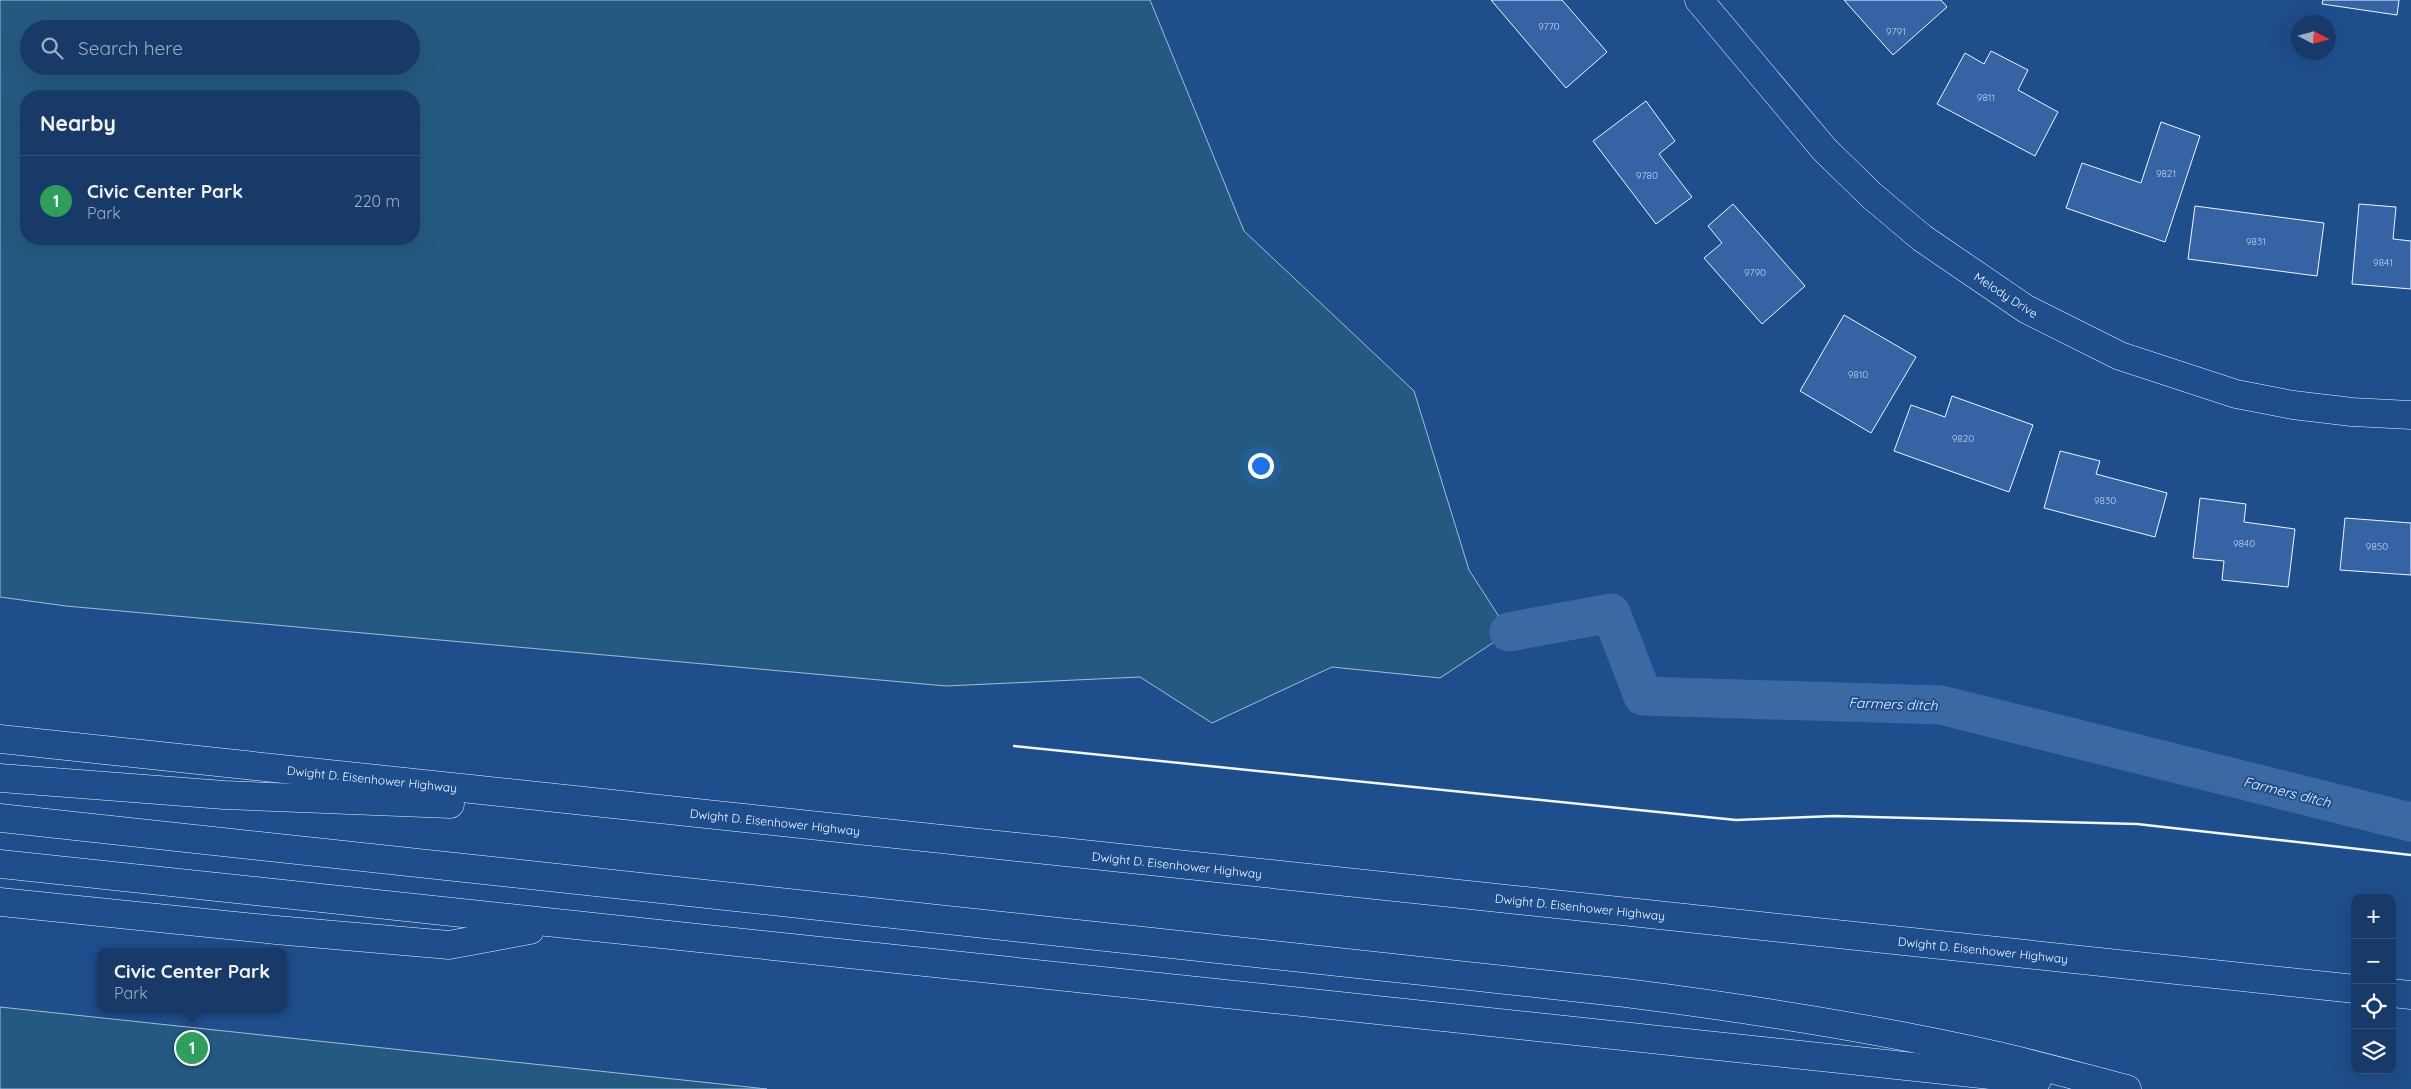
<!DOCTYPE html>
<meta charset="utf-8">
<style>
body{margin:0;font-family:Quicksand,sans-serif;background:#244571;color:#f1f3f6}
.controls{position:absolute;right:15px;bottom:15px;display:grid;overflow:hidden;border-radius:10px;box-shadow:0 5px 20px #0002}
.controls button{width:45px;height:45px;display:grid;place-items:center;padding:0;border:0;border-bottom:1px solid #36547d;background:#173a69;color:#f1f3f6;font:25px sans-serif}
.compass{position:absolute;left:2291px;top:15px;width:45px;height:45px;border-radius:50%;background:#173a69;box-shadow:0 5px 20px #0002;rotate:96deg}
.you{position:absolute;left:1260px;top:465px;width:18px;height:18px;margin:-12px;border:4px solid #fff;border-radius:50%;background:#1a73e8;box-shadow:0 0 0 8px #1a73e833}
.badge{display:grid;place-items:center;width:32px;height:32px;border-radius:50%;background:#ffb74d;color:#fff;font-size:16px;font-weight:700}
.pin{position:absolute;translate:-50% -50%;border:2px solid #fff;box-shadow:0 1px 5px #0006}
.popup{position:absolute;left:97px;top:948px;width:190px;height:65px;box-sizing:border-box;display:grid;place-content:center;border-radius:10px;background:#173a69;filter:drop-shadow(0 1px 4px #0005);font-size:16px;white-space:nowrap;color:#9eadc0}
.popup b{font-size:19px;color:#f1f3f6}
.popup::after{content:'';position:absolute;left:50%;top:100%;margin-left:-10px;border:10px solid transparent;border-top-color:#173a69}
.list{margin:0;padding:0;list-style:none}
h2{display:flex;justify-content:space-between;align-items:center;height:65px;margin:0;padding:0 20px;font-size:21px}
h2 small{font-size:16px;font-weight:400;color:#9eadc0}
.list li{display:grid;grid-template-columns:32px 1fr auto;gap:15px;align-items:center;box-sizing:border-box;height:90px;padding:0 20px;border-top:1px solid #36547d}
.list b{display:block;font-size:19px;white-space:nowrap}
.list p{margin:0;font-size:16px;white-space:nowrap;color:#9eadc0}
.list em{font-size:16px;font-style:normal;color:#9eadc0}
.icon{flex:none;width:28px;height:28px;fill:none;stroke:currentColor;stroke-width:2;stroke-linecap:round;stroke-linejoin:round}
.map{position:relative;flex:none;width:2411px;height:1089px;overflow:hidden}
.search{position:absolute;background:#173a69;box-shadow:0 5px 20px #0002;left:20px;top:20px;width:400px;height:55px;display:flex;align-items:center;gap:12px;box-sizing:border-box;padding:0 18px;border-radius:28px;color:#9eadc0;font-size:19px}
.panel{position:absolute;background:#173a69;box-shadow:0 5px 20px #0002;left:20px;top:90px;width:400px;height:155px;border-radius:20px}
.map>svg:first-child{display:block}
.green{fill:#245a82;stroke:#a8bbd7;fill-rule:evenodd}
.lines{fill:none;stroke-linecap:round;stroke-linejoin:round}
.canal{stroke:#3b69a3;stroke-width:39}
.building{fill:#3563a3;stroke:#f2f6ff}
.minor-casing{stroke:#f2f6ff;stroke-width:29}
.highway-casing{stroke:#f2f6ff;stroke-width:29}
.minor{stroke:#1f4e8c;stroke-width:28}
.highway{stroke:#1f4e8c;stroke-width:28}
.wall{stroke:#f2f6ff;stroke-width:2.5}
.labels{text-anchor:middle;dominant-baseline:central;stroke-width:4;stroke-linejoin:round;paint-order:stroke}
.number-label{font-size:10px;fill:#c3d1e8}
.street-label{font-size:12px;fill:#f2f6ff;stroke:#1f4e8c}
.water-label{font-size:14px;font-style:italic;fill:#f2f6ff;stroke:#1f4e8c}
</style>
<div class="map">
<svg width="2411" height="1089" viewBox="0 0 2411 1089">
<rect width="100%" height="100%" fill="#1f4e8c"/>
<!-- green -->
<g class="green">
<path d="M0,0h1150l94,231 170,160 55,179 40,62 -69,46 -108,-11 -120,56 -72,-46 -194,9 -880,-80 -66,-9zM29,29h382v37h-382zM26,96h388v143h-388z"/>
<path d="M0,1007l767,82h-767z"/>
</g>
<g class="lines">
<!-- canal -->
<path class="canal" d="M1509,632l102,-19 32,83 298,9 470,117"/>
</g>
<!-- building -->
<g class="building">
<path d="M1491,0h71l45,52 -41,36z"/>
<path d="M1844,0h97l6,7 -54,48z"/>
<path d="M2323,0h76l-2,15 -75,-11z"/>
<path d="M1991,51l37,19 -10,20 40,22 -23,44 -98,-52 28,-51 19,11z"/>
<path d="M1646,101l29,40 -16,13 33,43 -36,27 -63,-83z"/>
<path d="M2161,122l39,14 -35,106 -99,-34 16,-45 59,20z"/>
<path d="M1733,204l72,82 -43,38 -58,-66 18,-15 -14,-17z"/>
<path d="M2359,204l37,3 -3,32 18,2v48l-59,-5z"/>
<path d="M2195,206l129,17 -7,53 -129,-17z"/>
<path d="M1844,315l72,42 -45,76 -71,-42z"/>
<path d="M1952,396l81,29 -24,67 -115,-41 17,-46 34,12z"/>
<path d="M2060,451l40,10 -4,13 71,19 -12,44 -111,-29z"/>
<path d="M2200,498l46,6 -2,18 51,7 -7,58 -66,-7 2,-19 -31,-3z"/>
<path d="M2345,518l66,5v52l-71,-5z"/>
</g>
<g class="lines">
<!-- minor casing -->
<g class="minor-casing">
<path id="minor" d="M1699,0l125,149 47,46 51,43 104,71 94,47 116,38 57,11 59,7 59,3"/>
</g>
<!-- highway casing -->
<g class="highway-casing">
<g id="highway">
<path d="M0,739l2355,250"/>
<path d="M0,778l224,17 226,9"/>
<path d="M0,818l1626,175c125,16 249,35 372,63 43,10 86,22 129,33"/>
<path d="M0,864l2037,216"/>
<path d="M0,902l276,28 173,15 81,-15"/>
<path d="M2392,993l19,2"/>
</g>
</g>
<!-- minor -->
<use href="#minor" class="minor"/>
<!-- highway -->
<use href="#highway" class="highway"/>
<!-- wall -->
<path class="wall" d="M1014,746l722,74 98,-4 303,8 274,31"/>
</g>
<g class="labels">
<!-- number labels -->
<g class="number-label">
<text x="1549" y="26">9770</text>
<text x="1896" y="31">9791</text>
<text x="1986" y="97">9811</text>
<text x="2166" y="173">9821</text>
<text x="1647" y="175">9780</text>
<text x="2256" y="241">9831</text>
<text x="2383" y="262">9841</text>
<text x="1755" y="272">9790</text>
<text x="1858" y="374">9810</text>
<text x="1963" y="438">9820</text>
<text x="2105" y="500">9830</text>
<text x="2244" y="543">9840</text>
<text x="2377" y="546">9850</text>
</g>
<!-- street labels -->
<g class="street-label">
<text transform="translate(2006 295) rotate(33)">Melody Drive</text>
<text transform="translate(372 779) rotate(6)">Dwight D. Eisenhower Highway</text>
<text transform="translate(775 822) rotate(6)">Dwight D. Eisenhower Highway</text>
<text transform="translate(1177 865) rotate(6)">Dwight D. Eisenhower Highway</text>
<text transform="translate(1580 907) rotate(6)">Dwight D. Eisenhower Highway</text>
<text transform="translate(1983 950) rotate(6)">Dwight D. Eisenhower Highway</text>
</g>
<!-- water labels -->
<g class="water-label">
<text transform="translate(1893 704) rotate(2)">Farmers ditch</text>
<text transform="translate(2287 792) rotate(14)">Farmers ditch</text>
</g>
</g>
</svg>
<div class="controls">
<button>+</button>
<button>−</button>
<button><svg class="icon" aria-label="locate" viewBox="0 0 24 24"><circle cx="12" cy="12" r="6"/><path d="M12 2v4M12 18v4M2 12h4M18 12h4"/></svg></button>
<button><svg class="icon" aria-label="layers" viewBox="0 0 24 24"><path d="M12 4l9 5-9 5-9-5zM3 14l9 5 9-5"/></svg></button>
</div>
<svg class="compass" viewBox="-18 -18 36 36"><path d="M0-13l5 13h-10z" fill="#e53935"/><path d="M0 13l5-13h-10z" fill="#9eadc0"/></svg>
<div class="you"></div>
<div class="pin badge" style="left:192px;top:1048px;background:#2e9e5b">1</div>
<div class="popup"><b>Civic Center Park</b>Park</div>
<div class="search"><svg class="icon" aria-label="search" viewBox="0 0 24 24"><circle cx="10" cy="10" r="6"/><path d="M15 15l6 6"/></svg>Search here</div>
<section class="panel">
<h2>Nearby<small></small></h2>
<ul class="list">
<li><span class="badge" style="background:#2e9e5b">1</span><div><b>Civic Center Park</b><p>Park</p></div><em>220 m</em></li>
</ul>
</section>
</div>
